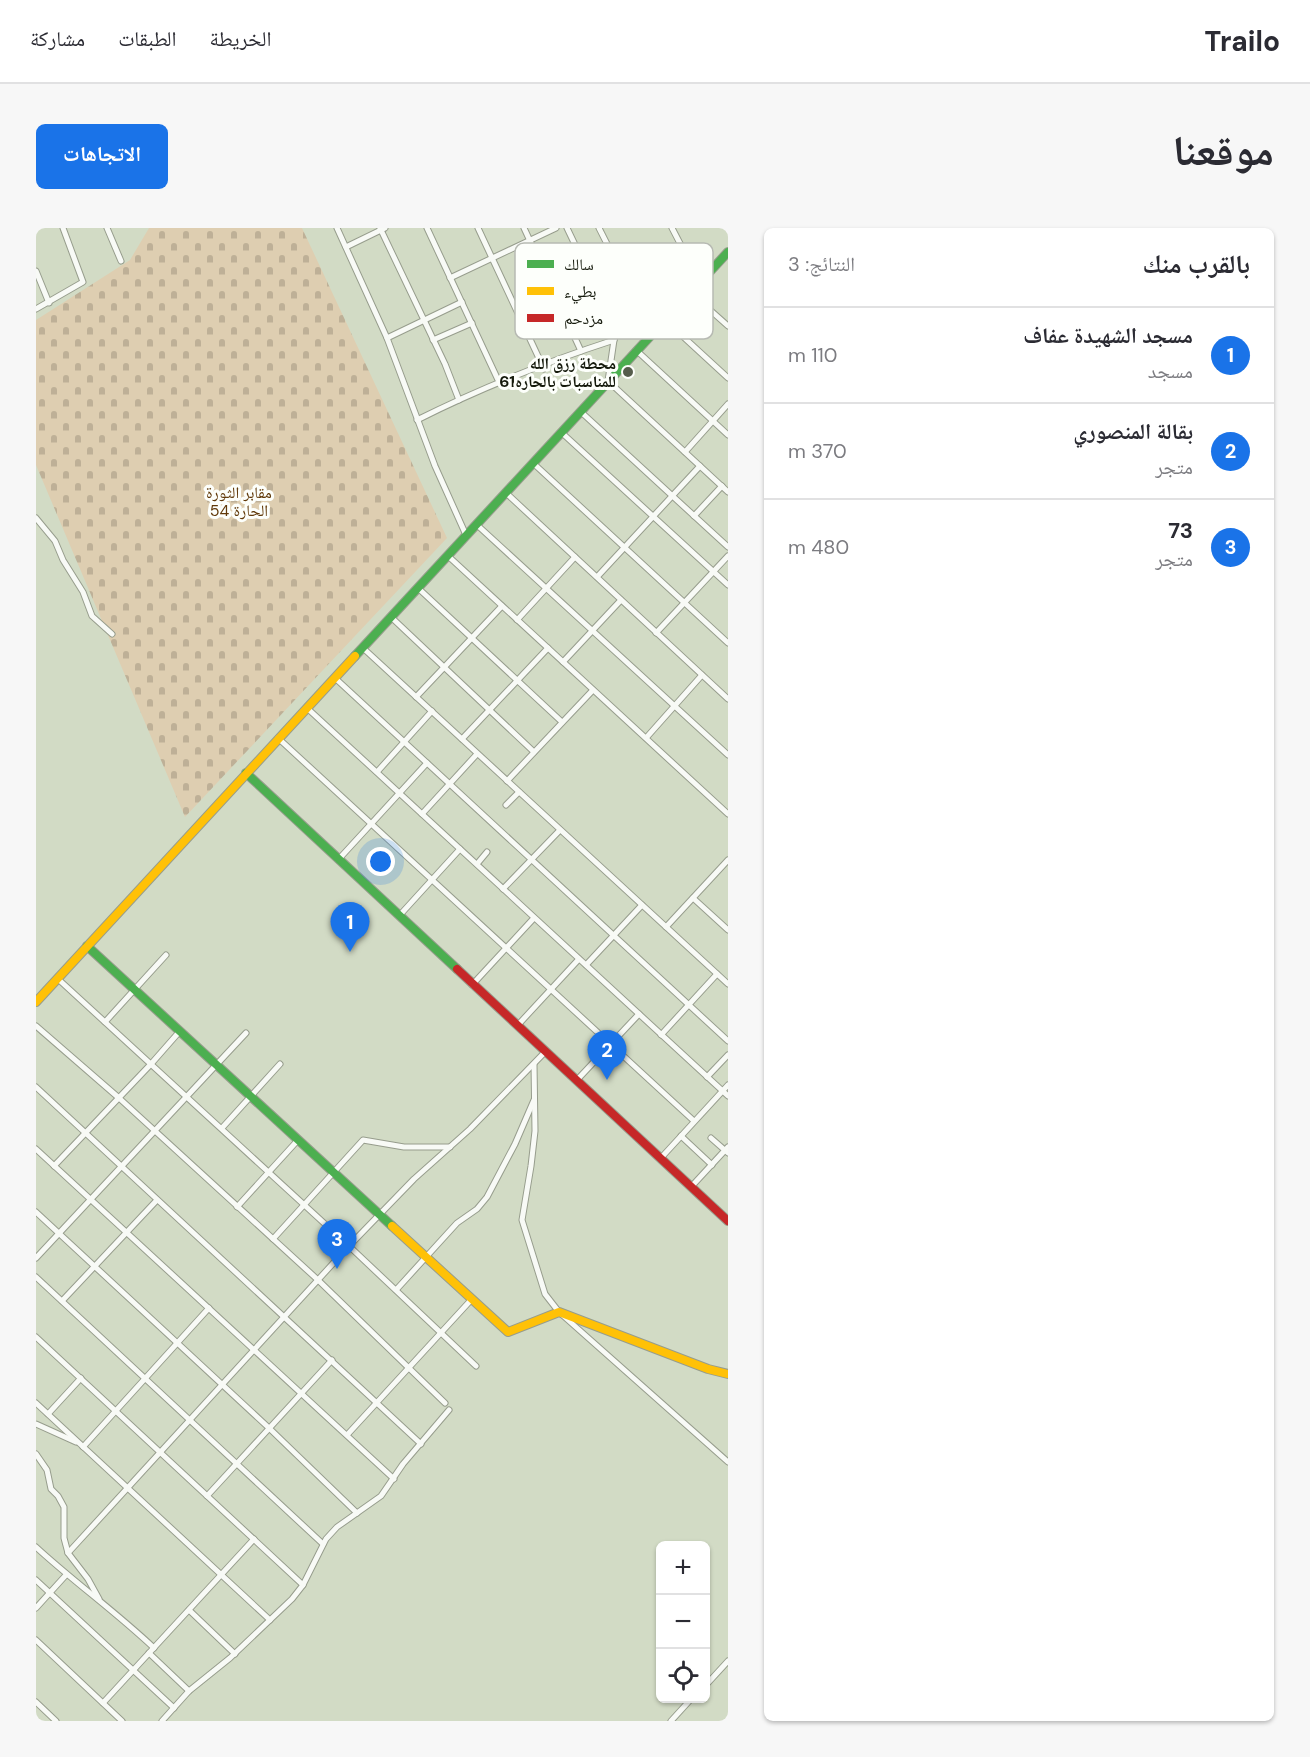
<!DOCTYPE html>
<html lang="ar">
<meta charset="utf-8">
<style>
body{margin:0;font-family:"DM Sans","Noto Naskh Arabic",sans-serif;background:#f7f7f7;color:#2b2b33;direction:rtl}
.controls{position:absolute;right:18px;bottom:18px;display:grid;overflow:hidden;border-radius:9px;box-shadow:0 2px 4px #0004}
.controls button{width:54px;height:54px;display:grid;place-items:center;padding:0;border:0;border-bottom:2px solid #e1e1e2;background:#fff;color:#2b2b33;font:30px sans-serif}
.you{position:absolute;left:345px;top:634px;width:21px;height:21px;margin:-15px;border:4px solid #fff;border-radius:50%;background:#1a73e8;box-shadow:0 0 0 9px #1a73e833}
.badge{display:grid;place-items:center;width:39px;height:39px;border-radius:50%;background:#1a73e8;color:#fff;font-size:20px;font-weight:700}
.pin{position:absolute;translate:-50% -50px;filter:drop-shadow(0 2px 3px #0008)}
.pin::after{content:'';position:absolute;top:32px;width:21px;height:18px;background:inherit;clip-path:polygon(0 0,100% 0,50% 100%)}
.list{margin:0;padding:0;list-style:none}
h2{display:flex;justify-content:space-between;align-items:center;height:78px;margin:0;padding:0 24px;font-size:26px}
h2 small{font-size:20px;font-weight:400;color:#7c7c81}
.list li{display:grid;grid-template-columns:39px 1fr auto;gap:18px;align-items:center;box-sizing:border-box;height:96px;padding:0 24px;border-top:2px solid #e1e1e2}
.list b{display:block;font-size:22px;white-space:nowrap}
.list p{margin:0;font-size:20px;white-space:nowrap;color:#7c7c81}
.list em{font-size:20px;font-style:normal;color:#7c7c81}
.icon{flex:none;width:33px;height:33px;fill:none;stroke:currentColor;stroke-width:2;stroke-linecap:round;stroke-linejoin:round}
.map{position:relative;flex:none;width:692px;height:1493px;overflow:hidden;direction:ltr;border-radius:9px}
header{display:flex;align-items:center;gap:36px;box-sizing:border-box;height:84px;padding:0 30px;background:#fff;border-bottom:2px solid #e1e1e2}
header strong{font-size:28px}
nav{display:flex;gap:33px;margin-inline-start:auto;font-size:21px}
.intro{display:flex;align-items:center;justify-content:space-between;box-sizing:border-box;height:144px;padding:0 36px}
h1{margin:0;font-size:42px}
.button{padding:15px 27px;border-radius:9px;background:#1a73e8;color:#fff;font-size:21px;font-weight:700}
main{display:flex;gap:36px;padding:0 36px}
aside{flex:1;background:#fff;border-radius:9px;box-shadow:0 2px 4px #0004}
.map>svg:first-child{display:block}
.cemetery{fill:url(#cemetery-stones)}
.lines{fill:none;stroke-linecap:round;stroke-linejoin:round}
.street-casing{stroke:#979d8d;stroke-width:7}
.fast-casing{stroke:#979d8d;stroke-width:10}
.slow-casing{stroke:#979d8d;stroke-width:10}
.jam-casing{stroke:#979d8d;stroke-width:10}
.street{stroke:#f8faf6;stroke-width:5}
.fast{stroke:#4caf50;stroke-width:8}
.slow{stroke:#ffc107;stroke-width:8}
.jam{stroke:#c62828;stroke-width:8}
.poi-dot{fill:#565d4c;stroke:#fdfffb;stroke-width:2}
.labels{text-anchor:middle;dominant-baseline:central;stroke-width:6;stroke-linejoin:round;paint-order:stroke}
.poi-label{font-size:16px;font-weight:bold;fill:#14190b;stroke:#fdfffb;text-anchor:end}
.park-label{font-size:16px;fill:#613909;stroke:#fdfffb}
.key{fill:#fdfffb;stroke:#b7bab3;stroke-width:1.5}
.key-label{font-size:16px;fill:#14190b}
</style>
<header>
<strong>Trailo</strong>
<nav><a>الخريطة</a><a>الطبقات</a><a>مشاركة</a></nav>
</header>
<div class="intro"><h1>موقعنا</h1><a class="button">الاتجاهات</a></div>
<main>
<aside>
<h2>بالقرب منك<small>النتائج: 3</small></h2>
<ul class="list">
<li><span class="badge">1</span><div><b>مسجد الشهيدة عفاف</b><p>مسجد</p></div><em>110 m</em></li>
<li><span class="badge">2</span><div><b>بقالة المنصوري</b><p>متجر</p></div><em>370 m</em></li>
<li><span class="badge">3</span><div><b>73</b><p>متجر</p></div><em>480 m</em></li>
</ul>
</aside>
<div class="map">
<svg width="692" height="1493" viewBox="0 0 692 1493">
<defs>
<pattern id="cemetery-stones" width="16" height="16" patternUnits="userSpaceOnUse" patternTransform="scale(1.5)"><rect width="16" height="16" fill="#deceb1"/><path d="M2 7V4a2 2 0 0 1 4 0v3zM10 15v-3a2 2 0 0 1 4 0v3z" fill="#beb097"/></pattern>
</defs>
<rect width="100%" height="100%" fill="#d2dbc5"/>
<!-- cemetery -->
<path class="cemetery" d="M113,0h153l145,310 -262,279 -149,-352v-145l94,-60z"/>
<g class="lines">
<!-- street casing -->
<g class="street-casing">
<g id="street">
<path d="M71,0l14,33"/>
<path d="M301,0l50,110 48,128 31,69"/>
<path d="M344,0l65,136 14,36"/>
<path d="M391,0l72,154"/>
<path d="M442,0l66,141"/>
<path d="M488,0l57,123"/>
<path d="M531,0l34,71 4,4 18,7"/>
<path d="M563,0l53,105"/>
<path d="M636,0l28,54"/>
<path d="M310,19l39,-19"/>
<path d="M0,43l13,32"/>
<path d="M414,50l106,-50"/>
<path d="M595,65l-17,47 -6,41 120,111"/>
<path d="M655,65l37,33"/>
<path d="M0,81l47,-27 -20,-54"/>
<path d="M629,92l63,58"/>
<path d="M351,110l75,-36"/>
<path d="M397,112l39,-17"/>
<path d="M600,122l92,85"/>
<path d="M544,183l148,136"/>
<path d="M381,192c64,-32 129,-58 197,-80"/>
<path d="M525,204l167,153"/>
<path d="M649,224l43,-48"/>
<path d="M497,235l195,180"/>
<path d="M469,264l223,207"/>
<path d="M658,288l28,-30"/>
<path d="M0,290l19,23 8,19 20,32 9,24 20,18"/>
<path d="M440,296l252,231"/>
<path d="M411,327l281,259"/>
<path d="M561,349l103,-111"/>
<path d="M382,360l144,134"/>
<path d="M355,389l143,135"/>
<path d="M481,392l58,-63"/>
<path d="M620,405l72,-77"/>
<path d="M327,420l365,336"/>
<path d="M527,434l58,-62"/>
<path d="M299,450l393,363"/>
<path d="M380,469l86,-91"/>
<path d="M271,480l421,388"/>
<path d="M242,510l416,383"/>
<path d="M610,510l56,-63"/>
<path d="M426,511l86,-91"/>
<path d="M341,544l55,-61"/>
<path d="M471,553l86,-91"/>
<path d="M470,577l13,-13"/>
<path d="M386,586l55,-60"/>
<path d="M302,632l89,-97"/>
<path d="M441,636l10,-12"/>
<path d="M467,661l57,-59"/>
<path d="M657,670l35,32"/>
<path d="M363,688l61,-67"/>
<path d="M630,699l62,-67"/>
<path d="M550,737l56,-60"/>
<path d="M21,750l292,268 127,120"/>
<path d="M436,757l62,-67"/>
<path d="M69,794l61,-67"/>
<path d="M0,798l83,72 199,182 127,123"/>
<path d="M481,798l62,-67"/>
<path d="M625,807l56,-61"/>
<path d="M498,836l1,67 -4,35 -9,54 23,74 14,18 169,150"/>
<path d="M671,849l21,-22"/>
<path d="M540,853l63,-67"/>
<path d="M0,859l385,357"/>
<path d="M186,900l58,-64"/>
<path d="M645,908l31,29"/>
<path d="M675,910l17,15"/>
<path d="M0,921l358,330"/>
<path d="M624,931l68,-74"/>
<path d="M18,938l97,-102 29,-33"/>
<path d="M655,959l37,-40"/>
<path d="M201,979l61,-67"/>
<path d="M0,984l233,216 88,85"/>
<path d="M237,1011l90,-99 41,7h46"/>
<path d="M0,1030l210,-225"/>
<path d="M0,1049l287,267"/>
<path d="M360,1062l61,-67 20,-14 10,-12 28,-53 19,-44"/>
<path d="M26,1073l95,-101"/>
<path d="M0,1109l267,248"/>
<path d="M0,1175l234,217"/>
<path d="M12,1186l33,-36"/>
<path d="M0,1196l40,18"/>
<path d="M311,1207l124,-135"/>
<path d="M47,1219l126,-139"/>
<path d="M0,1226l11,16 4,19 7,7 6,11v31l4,15 20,26 11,20"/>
<path d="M171,1268l125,-136"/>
<path d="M0,1319c38,35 80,65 118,101"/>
<path d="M32,1325l281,-307 65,-67 56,-50 75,-77"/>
<path d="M0,1352l138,128"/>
<path d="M0,1380l30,-33"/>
<path d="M153,1382l46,44"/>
<path d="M0,1412l86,81"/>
<path d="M113,1425l40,38"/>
<path d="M670,1457l22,-24"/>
<path d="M0,1474l20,19"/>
<path d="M67,1475l151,-164"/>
<path d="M126,1493l27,-30 41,-33 62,-59 11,-14 23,-46 11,-12 44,-31 22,-32 46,-54"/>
<path d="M635,1493l21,-23"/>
</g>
</g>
<!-- fast casing -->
<g class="fast-casing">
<g id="fast">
<path d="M319,428l373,-404"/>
<path d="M210,545l211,196"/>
<path d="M51,718l305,280"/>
</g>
</g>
<!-- slow casing -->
<g class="slow-casing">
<g id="slow">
<path d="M0,774l319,-346"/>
<path d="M356,998l116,106 51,-20 149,57 20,5"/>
</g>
</g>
<!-- jam casing -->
<g class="jam-casing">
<path id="jam" d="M421,741l271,252"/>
</g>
<!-- street -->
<use href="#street" class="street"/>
<!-- fast -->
<use href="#fast" class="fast"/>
<!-- slow -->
<use href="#slow" class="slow"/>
<!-- jam -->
<use href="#jam" class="jam"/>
</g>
<!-- markers -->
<circle class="poi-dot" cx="592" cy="144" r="6"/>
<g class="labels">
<!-- poi labels -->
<g class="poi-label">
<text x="580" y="135">محطة رزق الله<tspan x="580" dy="18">للمناسبات بالحاره61</tspan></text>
</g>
<!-- park labels -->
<g class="park-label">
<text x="203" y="264">مقابر الثورة<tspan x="203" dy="18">الحارة 54</tspan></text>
</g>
</g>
<!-- legend -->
<rect x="479" y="15" width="198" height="96" rx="9" class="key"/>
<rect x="491" y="32" width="27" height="8" fill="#4caf50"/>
<rect x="491" y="59" width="27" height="8" fill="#ffc107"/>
<rect x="491" y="86" width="27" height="8" fill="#c62828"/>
<g class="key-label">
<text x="528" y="42">سالك</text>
<text x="528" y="69">بطيء</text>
<text x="528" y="96">مزدحم</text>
</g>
</svg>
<div class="controls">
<button>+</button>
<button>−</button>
<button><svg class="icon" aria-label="locate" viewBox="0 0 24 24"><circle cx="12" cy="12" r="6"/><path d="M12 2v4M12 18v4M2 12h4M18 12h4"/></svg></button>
</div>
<div class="you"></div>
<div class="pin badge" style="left:314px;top:724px">1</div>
<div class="pin badge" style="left:571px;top:852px">2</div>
<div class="pin badge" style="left:301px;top:1041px">3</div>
</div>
</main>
